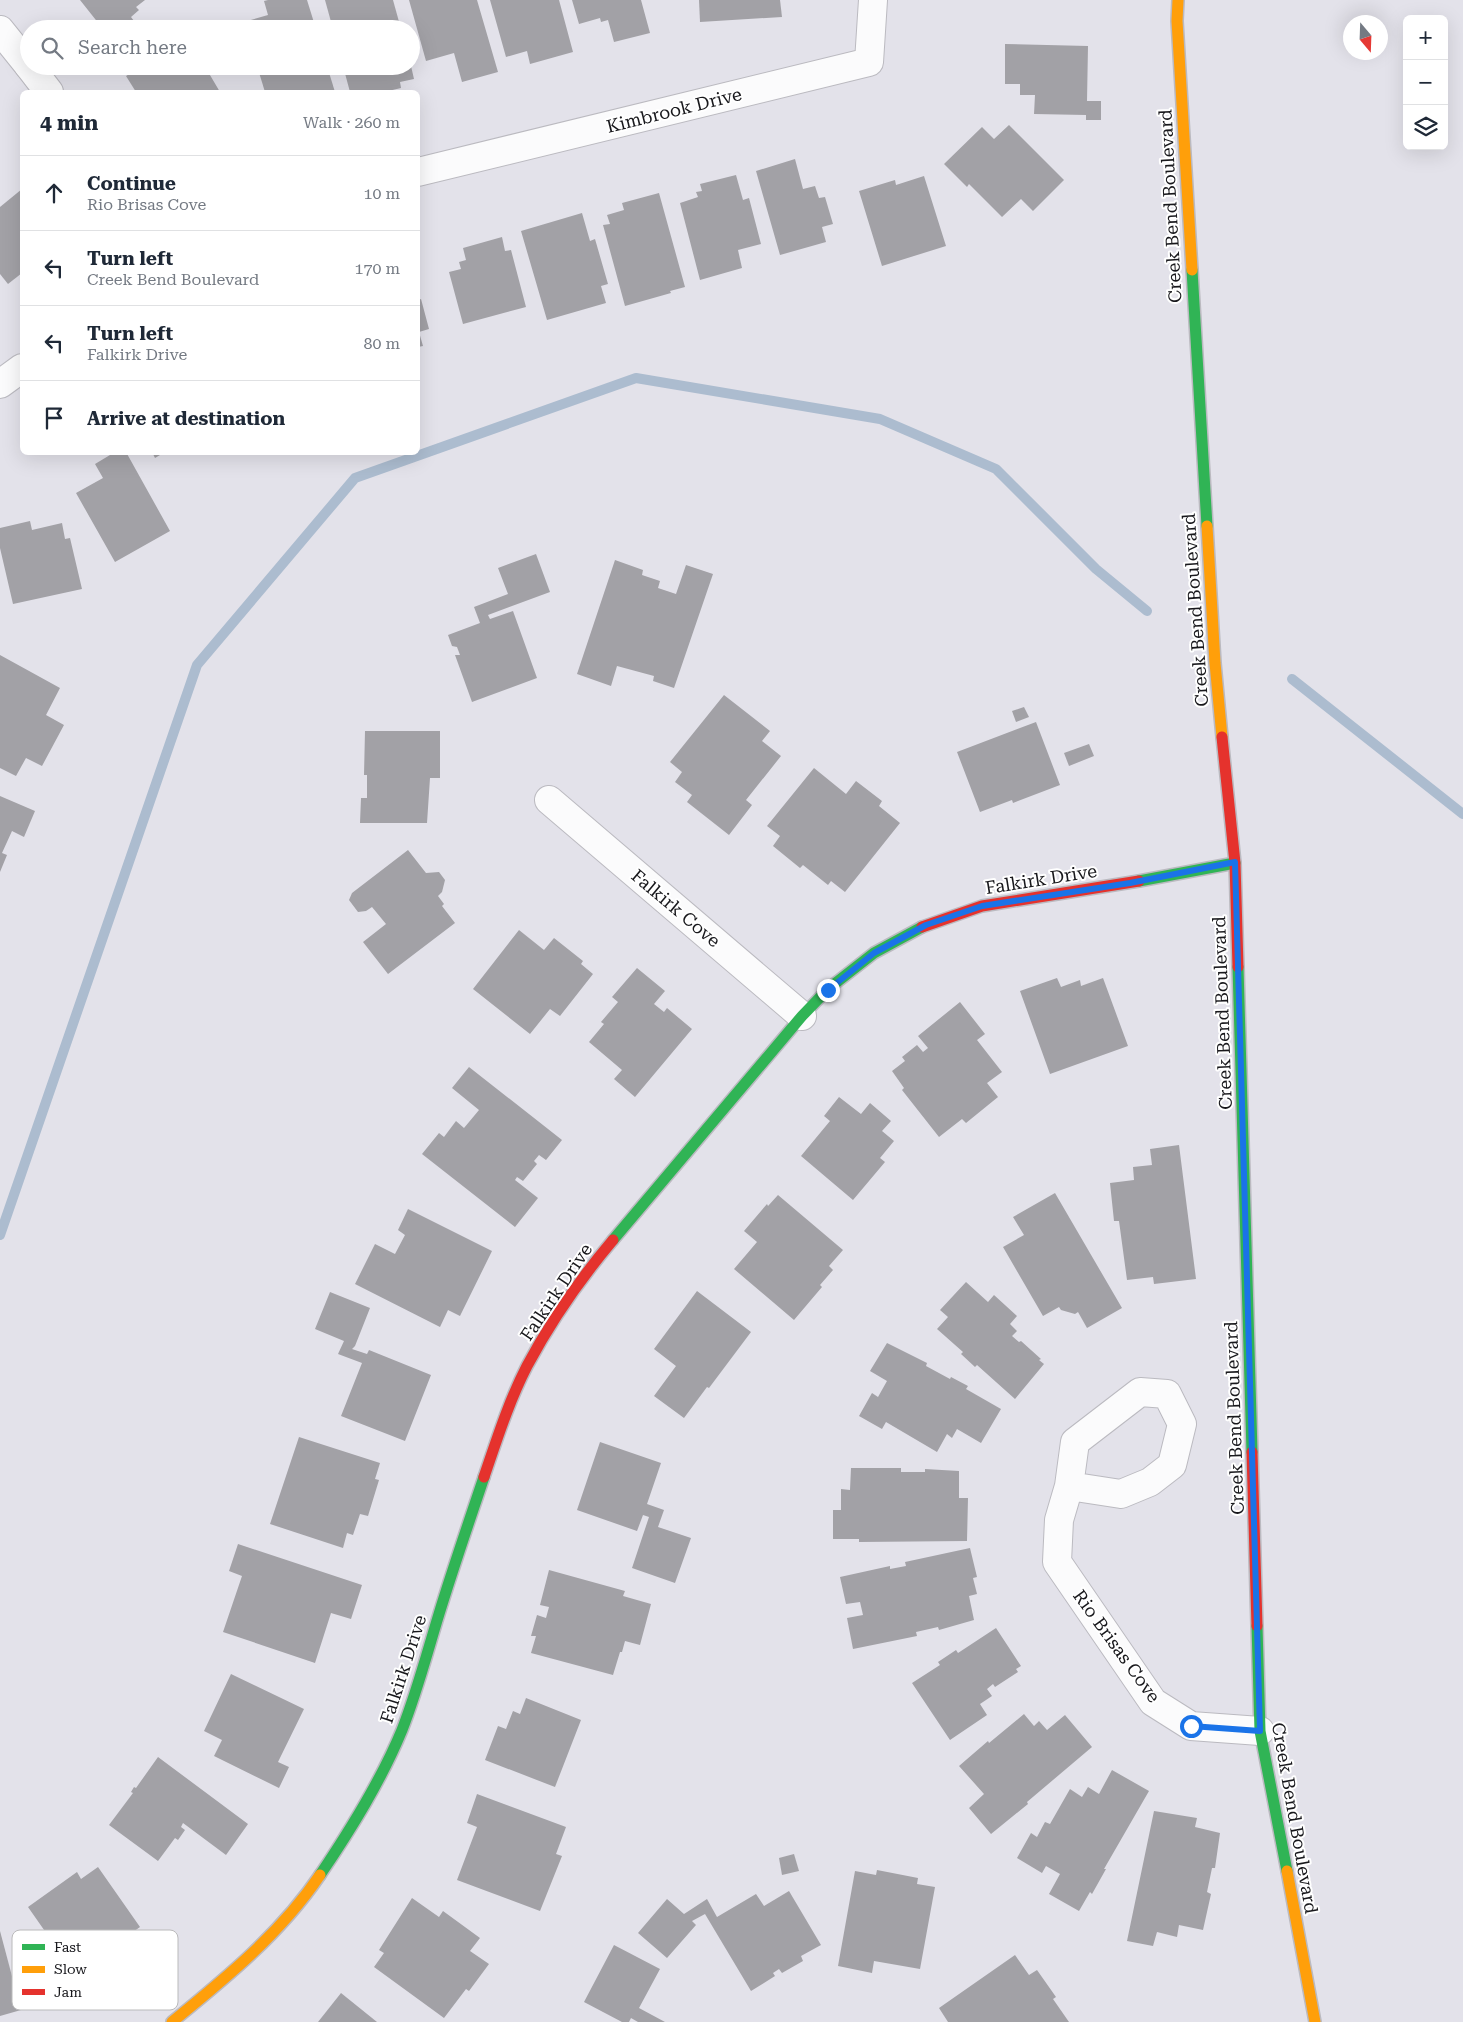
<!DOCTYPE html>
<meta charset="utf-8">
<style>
body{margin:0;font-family:"Roboto Serif",serif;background:#f2f2f3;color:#1f2937}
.controls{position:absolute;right:15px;top:15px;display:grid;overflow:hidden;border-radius:8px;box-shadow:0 5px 20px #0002}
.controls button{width:45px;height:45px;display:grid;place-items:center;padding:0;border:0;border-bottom:1px solid #e0e1e3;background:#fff;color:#1f2937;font:25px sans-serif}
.compass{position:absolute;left:1343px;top:15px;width:45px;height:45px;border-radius:50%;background:#fff;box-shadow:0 5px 20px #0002;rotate:161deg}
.stop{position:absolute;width:15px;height:15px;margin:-11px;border:4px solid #1a73e8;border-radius:50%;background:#fff}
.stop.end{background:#1a73e8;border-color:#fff;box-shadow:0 1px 5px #0008}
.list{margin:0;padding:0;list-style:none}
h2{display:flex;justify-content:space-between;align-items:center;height:65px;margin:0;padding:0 20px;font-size:21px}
h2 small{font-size:16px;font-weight:400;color:#747a83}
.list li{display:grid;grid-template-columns:32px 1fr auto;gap:15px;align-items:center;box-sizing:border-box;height:75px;padding:0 20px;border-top:1px solid #e0e1e3}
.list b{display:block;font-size:19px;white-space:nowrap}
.list p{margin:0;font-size:16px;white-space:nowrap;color:#747a83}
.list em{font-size:16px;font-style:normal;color:#747a83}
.icon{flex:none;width:28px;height:28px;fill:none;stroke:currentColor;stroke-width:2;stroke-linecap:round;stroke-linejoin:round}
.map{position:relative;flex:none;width:1463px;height:2022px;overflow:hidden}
.search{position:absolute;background:#fff;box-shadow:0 5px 20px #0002;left:20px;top:20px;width:400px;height:55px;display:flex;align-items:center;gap:12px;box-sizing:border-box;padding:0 18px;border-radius:28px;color:#747a83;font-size:19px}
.panel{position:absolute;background:#fff;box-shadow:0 5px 20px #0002;left:20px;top:90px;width:400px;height:365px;border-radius:8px}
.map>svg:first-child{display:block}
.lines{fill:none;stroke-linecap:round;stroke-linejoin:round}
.stream{stroke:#acbccf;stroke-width:10}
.building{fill:#a2a1a6}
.street-casing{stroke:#bbbac0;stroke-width:30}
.fast-casing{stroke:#bbbac0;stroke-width:14}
.slow-casing{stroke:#bbbac0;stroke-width:14}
.jam-casing{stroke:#bbbac0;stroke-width:14}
.street{stroke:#fbfbfc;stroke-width:28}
.fast{stroke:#30b455;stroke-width:11}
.slow{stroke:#ff9f0a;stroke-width:11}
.jam{stroke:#e5322d;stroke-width:11}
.route{stroke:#1a73e8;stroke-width:6}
.labels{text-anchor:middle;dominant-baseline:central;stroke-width:4;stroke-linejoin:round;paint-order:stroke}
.street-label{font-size:18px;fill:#18181c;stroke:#fff}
.key{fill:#fff;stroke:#bababb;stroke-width:1}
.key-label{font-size:14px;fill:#18181c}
</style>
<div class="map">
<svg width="1463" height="2022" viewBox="0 0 1463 2022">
<rect width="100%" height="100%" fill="#e3e2ea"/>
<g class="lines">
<!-- stream -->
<g class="stream">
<path d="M1292,679l171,135"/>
<path d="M0,1235l197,-570 158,-187 281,-100 244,41 116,50 100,100 51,42"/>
</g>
</g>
<!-- building -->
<g class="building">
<path d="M80,0h65l-9,7 3,3 -8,7 6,8 -4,4h-30z"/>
<path d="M268,0h39l9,29h-70l-2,-7 24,-7 -4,-14z"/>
<path d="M325,0h68l8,29h-68z"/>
<path d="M409,0h68l21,72 -36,10 -8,-29 -28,8z"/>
<path d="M490,0h69l14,52 -43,12 -3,-13 -21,6z"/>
<path d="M572,0h69l9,33 -36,9 -6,-22 -7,2 -1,-4 -21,6z"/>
<path d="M699,0h81l2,17 -82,5z"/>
<path d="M1005,44l83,2 -1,55h14v19h-15v-5l-52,-1 1,-19h-15v-11h-15z"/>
<path d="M143,66h65l2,2 -3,2 13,22h-84l-10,-16z"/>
<path d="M257,66h70l8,26h-70z"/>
<path d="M343,66h68l3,13 -14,3 1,6 -17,4h-34z"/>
<path d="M1009,125l55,55 -31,31 -12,-12 -19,18 -33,-33 -2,3 -23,-23 38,-37 12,12z"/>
<path d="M795,159l8,30 12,-3 4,12 6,-1 8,27 -11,3 4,15 -46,13 -24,-84z"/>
<path d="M736,175l7,25 6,-2 12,46 -23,6 4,18 -42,12 -20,-77 18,-6 -2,-5 6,-1 -2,-7z"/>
<path d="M924,176l22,70 -64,20 -23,-75 36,-11 1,5z"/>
<path d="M22,189v84l-14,11 -8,-10v-67z"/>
<path d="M659,193l26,94 -15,4 1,2 -46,13 -22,-81 7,-1 -3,-9 17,-5 -2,-7z"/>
<path d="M582,213l8,28 5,-2 13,45 -7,2 5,17 -59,17 -26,-89z"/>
<path d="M502,237l3,14 6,-1 15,57 -63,17 -14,-52 12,-3 -2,-7 7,-2 -3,-12z"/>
<path d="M421,299l8,30 -10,3 4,14 -5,1v-47z"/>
<path d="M115,452h11l44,79 -55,31 -39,-69 27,-15 -8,-14z"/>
<path d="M152,452h13l-10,6z"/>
<path d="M30,521l2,9 30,-7 3,16 5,-1 12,51 -69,15 -13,-56v-20z"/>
<path d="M536,554l14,38 -62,23 2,4 23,-8 24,67 -65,24 -17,-47h5l-3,-8 -5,-1 -4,-11 32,-12 -6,-16 34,-13 -10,-26z"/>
<path d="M615,560l28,10 -1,5 18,6 -2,7 18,6 10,-29 27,9 -39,114 -21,-7 1,-5 -37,-10 -6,20 -34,-12z"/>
<path d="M0,655l60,33 -14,27 18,10 -22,41 -16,-8 -10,18 -16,-8z"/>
<path d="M724,695l46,36 -8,10 19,15 -35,44 6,5 -23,30 -42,-33 5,-7 -17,-13 7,-10 -12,-10z"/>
<path d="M1024,707l5,10 -13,5 -4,-11z"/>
<path d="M1036,722l24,63 -47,18 -1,-3 -32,12 -23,-60z"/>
<path d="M365,731h75v47h-10l-3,45h-67l1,-25h6v-23h-3z"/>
<path d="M1089,744l5,12 -25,10 -5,-13z"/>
<path d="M814,768l32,26 10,-13 26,20 -3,5 21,17 -55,69 -14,-11 -3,4 -25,-20 -3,3 -27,-22 7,-10 -13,-10z"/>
<path d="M0,796l35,15 -11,26 -12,-6 -10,22 5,2 -7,17z"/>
<path d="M408,850l18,23 13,-1 6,8 -3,12 -4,4 6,8 -2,2 13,17 -67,51 -25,-32 23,-18 -14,-17 -6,4 -8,1 -9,-12 3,-7z"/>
<path d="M519,930l25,20 10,-12 29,23 -2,3 12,10 -33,42 -10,-7 -20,25 -57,-45z"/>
<path d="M637,968l28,23 -11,13 10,8 3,-4 25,21 -57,68 -21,-18 8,-9 -33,-28 15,-18 -3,-2 17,-20 -6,-5z"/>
<path d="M1057,978l4,9 19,-7 1,6 22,-8 25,68 -78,28 -30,-83z"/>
<path d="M960,1002l25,32 -8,6 25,32 -15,11 11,14 -32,26 -4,-4 -23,18 -37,-47 2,-2 -12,-17 13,-10 -3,-4 15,-12 6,7 5,-4 -10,-12z"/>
<path d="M469,1067l93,73 -16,20 -7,-5 -5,6 3,3 -14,17 -6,-4 -2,3 23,18 -23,29 -93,-73 17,-21 5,4 12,-16 8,7 15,-18 -27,-22z"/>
<path d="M839,1097l22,17 9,-11 21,18 -9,10 12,10 -14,17 5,4 -32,38 -52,-44 29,-35 -6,-5z"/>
<path d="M1179,1145l17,134 -42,5 -1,-7 -26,3 -8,-59h-5l-4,-38 24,-3 -1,-13 19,-2 -2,-16z"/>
<path d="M1055,1193l67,115 -35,20 -9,-16 -3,2 -14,-4 -2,-3 -16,9 -40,-69 21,-12 -11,-18z"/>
<path d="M778,1195l65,55 -14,16 4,4 -13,15 2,2 -28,33 -60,-51 23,-27 -13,-11 23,-27 1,2z"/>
<path d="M408,1209l84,42 -32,65 -12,-6 -8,17 -85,-43 20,-40 20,10 10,-19 -7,-5z"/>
<path d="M966,1282l22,20 6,-7 23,21 -7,8 7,7 -5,5 7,6 2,-1 20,18 -2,1 5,4 -29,35 -38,-34 -2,2 -14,-13 2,-2 -26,-23 11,-12 -8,-7z"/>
<path d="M697,1291l54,41 -42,56 -2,-1 -23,31 -30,-22 22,-30 -22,-17z"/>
<path d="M330,1292l40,16 -15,38 -3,3 15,5 2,-4 62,25 -26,66 -64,-25 21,-53 -24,-9 6,-13 -29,-12z"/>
<path d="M887,1343l40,20 -1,3 24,13 1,-2 17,9 -2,3 35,20 -20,34 -24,-14 -5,9 -5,-4 -10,18 -51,-30 -4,7 -23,-13 13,-23 6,4 9,-16 -17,-10z"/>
<path d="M299,1437l81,26 -5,16 4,1 -11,36 -8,-2 -7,21 -6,-2 -4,15 -73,-24z"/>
<path d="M600,1442l61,21 -14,41 17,6 -6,17 33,11 -16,45 -43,-15 17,-51 -6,-2 -6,16 -60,-21z"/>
<path d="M851,1468h50v4h24v-3l34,2v27h9l-1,43 -108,1v-3h-26v-29h8v-21l9,1z"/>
<path d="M238,1544l124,41 -11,34 -20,-6 -16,50 -92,-31 19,-56 -13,-5z"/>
<path d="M970,1548l7,29 -4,1 4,16 -8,2 5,24 -35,10 -1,-3 -22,5 1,4 -64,13 -6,-31 16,-3 -3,-13 -14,2 -6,-27 50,-11v3l16,-3 -1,-4z"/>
<path d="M549,1570l76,21 -2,5 28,8 -11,41 -15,-4 -3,11h-2l-7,23 -82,-22 5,-17h-5l6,-21 9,3 3,-11 -9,-2z"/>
<path d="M996,1628l25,38 -5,3 2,3 -23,15 -2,-3 -6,5 5,7 -12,8 7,11 -37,25 -38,-57 28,-18 -2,-3 18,-12 2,3z"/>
<path d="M231,1674l73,35 -26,53 11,5 -10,21 -65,-32 8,-16 -18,-9z"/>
<path d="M526,1698l55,22 -26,67 -70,-27 13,-34 8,3 7,-18 7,3z"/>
<path d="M1024,1714l10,12 5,-5 8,9 18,-15 27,32 -65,55 1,2 -37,30 -22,-26 15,-14 -25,-28 29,-25 1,2z"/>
<path d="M158,1757l90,67 -22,31 -43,-32 -2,4 4,3 -7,10 -3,-2 -17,23 -49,-36 24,-32 -2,-1 3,-5 2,1z"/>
<path d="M1112,1770l37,21 -45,78h2l-14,25 -2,-2 -11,19 -30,-17 11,-20 -14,-8 -4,7 -25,-15 14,-25 6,4 8,-15 5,2 20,-35 12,8 6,-10 11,7z"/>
<path d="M477,1794l89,33 -10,27 6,2 -22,55 -83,-31 20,-53 -10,-4z"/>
<path d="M1154,1811l43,7 -2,9 25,6 -5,35h-3l-5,24 4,2 -8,36 -24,-5 -2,12 -20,-5 -4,14 -26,-5z"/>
<path d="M794,1854l5,17 -17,4 -3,-17z"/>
<path d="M98,1867l42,60 -41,29 2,4 -24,17 -49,-70 49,-35 4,7z"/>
<path d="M877,1870l41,8 -1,6 18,3 -15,82 -46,-8 -2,12 -34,-7 17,-95 21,4z"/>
<path d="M789,1891l32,54 -20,11 2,5 -21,12 -3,-4 -6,4 2,3 -24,15 -46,-77 -13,7 4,4 -29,33 -29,-25 29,-34 17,15 23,-15 10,18 39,-23 8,12z"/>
<path d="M412,1898l27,19 4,-6 37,27 -10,13 19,13 -20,27 -3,-2 -22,29 -70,-51 10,-14 -5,-3z"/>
<path d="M0,1931l21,79 -21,6z"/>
<path d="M614,1945l46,24 -21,39 26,14h-27l-7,-4 -2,4h-7l-38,-20z"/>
<path d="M1015,1955l14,20 8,-5 19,27 -3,2 16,23h-121l-9,-14z"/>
<path d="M341,1993l36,29h-59z"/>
</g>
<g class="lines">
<!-- street casing -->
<g class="street-casing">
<g id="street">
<path d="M0,30l29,36"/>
<path d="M29,66l20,26"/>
<path d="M418,172l451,-110 4,-62"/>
<path d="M0,384l22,-16"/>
<path d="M549,800l253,216"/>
<path d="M1069,1486l52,8 29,-12 22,-17 10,-41 -15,-30 -27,-2 -65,50 -6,44 -10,34 -2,42 96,140 38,24 69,5"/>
</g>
</g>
<!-- fast casing -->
<g class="fast-casing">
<g id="fast">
<path d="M1192,270l15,256"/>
<path d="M1139,881l96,-18"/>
<path d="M1238,967l14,485"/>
<path d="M613,1240l189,-224 26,-27 46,-36 48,-26"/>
<path d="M1257,1626l3,105 27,140"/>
<path d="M320,1875c31,-46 61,-94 82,-145 15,-38 25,-77 37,-116 14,-46 30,-92 45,-137"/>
</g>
</g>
<!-- slow casing -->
<g class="slow-casing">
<g id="slow">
<path d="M1178,0l-1,21 15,249"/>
<path d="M1207,526l8,137 7,74"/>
<path d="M1287,1871l28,151"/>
<path d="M172,2022c54,-44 109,-89 148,-147"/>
</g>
</g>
<!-- jam casing -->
<g class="jam-casing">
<g id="jam">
<path d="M1222,737l13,126 3,104"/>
<path d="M922,927l60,-21 157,-25"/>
<path d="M1252,1452l5,174"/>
<path d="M484,1477c13,-38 25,-76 43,-111 24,-45 53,-87 86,-126"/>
</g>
</g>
<!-- street -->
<use href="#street" class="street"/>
<!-- fast -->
<use href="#fast" class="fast"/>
<!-- slow -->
<use href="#slow" class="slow"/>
<!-- jam -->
<use href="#jam" class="jam"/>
</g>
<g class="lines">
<!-- route -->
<path class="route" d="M828,990l46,-37 52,-28 56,-19 148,-23 105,-21 25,869 -69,-5"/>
</g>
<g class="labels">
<!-- street labels -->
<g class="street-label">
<text transform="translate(674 110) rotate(-14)">Kimbrook Drive</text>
<text transform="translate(1170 206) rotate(-93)">Creek Bend Boulevard</text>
<text transform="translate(1195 610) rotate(-94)">Creek Bend Boulevard</text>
<text transform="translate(1041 879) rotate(-9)">Falkirk Drive</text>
<text transform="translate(676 908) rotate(40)">Falkirk Cove</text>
<text transform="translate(1222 1013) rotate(-92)">Creek Bend Boulevard</text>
<text transform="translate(556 1292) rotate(-56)">Falkirk Drive</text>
<text transform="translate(1234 1418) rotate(-92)">Creek Bend Boulevard</text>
<text transform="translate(1117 1646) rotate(54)">Rio Brisas Cove</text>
<text transform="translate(403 1669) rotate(-72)">Falkirk Drive</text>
<text transform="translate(1295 1818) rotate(80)">Creek Bend Boulevard</text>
</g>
</g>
<!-- legend -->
<rect x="12" y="1930" width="166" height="80" rx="8" class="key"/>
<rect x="22" y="1944" width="23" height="6" fill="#30b455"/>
<rect x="22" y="1966" width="23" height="7" fill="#ff9f0a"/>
<rect x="22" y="1989" width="23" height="6" fill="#e5322d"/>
<g class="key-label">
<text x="54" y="1952">Fast</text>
<text x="54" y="1974">Slow</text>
<text x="54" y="1997">Jam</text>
</g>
</svg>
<div class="controls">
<button>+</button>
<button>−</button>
<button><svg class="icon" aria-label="layers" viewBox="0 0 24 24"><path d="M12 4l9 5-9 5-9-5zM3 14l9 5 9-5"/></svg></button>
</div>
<svg class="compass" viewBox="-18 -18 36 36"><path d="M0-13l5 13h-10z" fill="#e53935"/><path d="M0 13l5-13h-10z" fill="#747a83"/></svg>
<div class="stop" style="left:1191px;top:1726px"></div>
<div class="stop end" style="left:828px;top:990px"></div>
<div class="search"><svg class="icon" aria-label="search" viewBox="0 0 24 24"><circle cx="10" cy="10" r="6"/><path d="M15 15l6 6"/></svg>Search here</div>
<section class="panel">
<h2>4 min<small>Walk · 260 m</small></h2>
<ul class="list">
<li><svg class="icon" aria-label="ahead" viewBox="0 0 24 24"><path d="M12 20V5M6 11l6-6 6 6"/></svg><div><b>Continue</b><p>Rio Brisas Cove</p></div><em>10 m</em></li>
<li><svg class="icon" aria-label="left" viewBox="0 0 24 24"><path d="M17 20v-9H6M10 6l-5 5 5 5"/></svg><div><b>Turn left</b><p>Creek Bend Boulevard</p></div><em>170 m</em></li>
<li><svg class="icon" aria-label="left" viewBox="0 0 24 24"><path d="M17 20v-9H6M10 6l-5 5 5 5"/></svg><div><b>Turn left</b><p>Falkirk Drive</p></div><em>80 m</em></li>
<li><svg class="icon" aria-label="arrive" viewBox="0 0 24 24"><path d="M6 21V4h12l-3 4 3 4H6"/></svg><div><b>Arrive at destination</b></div></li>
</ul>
</section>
</div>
